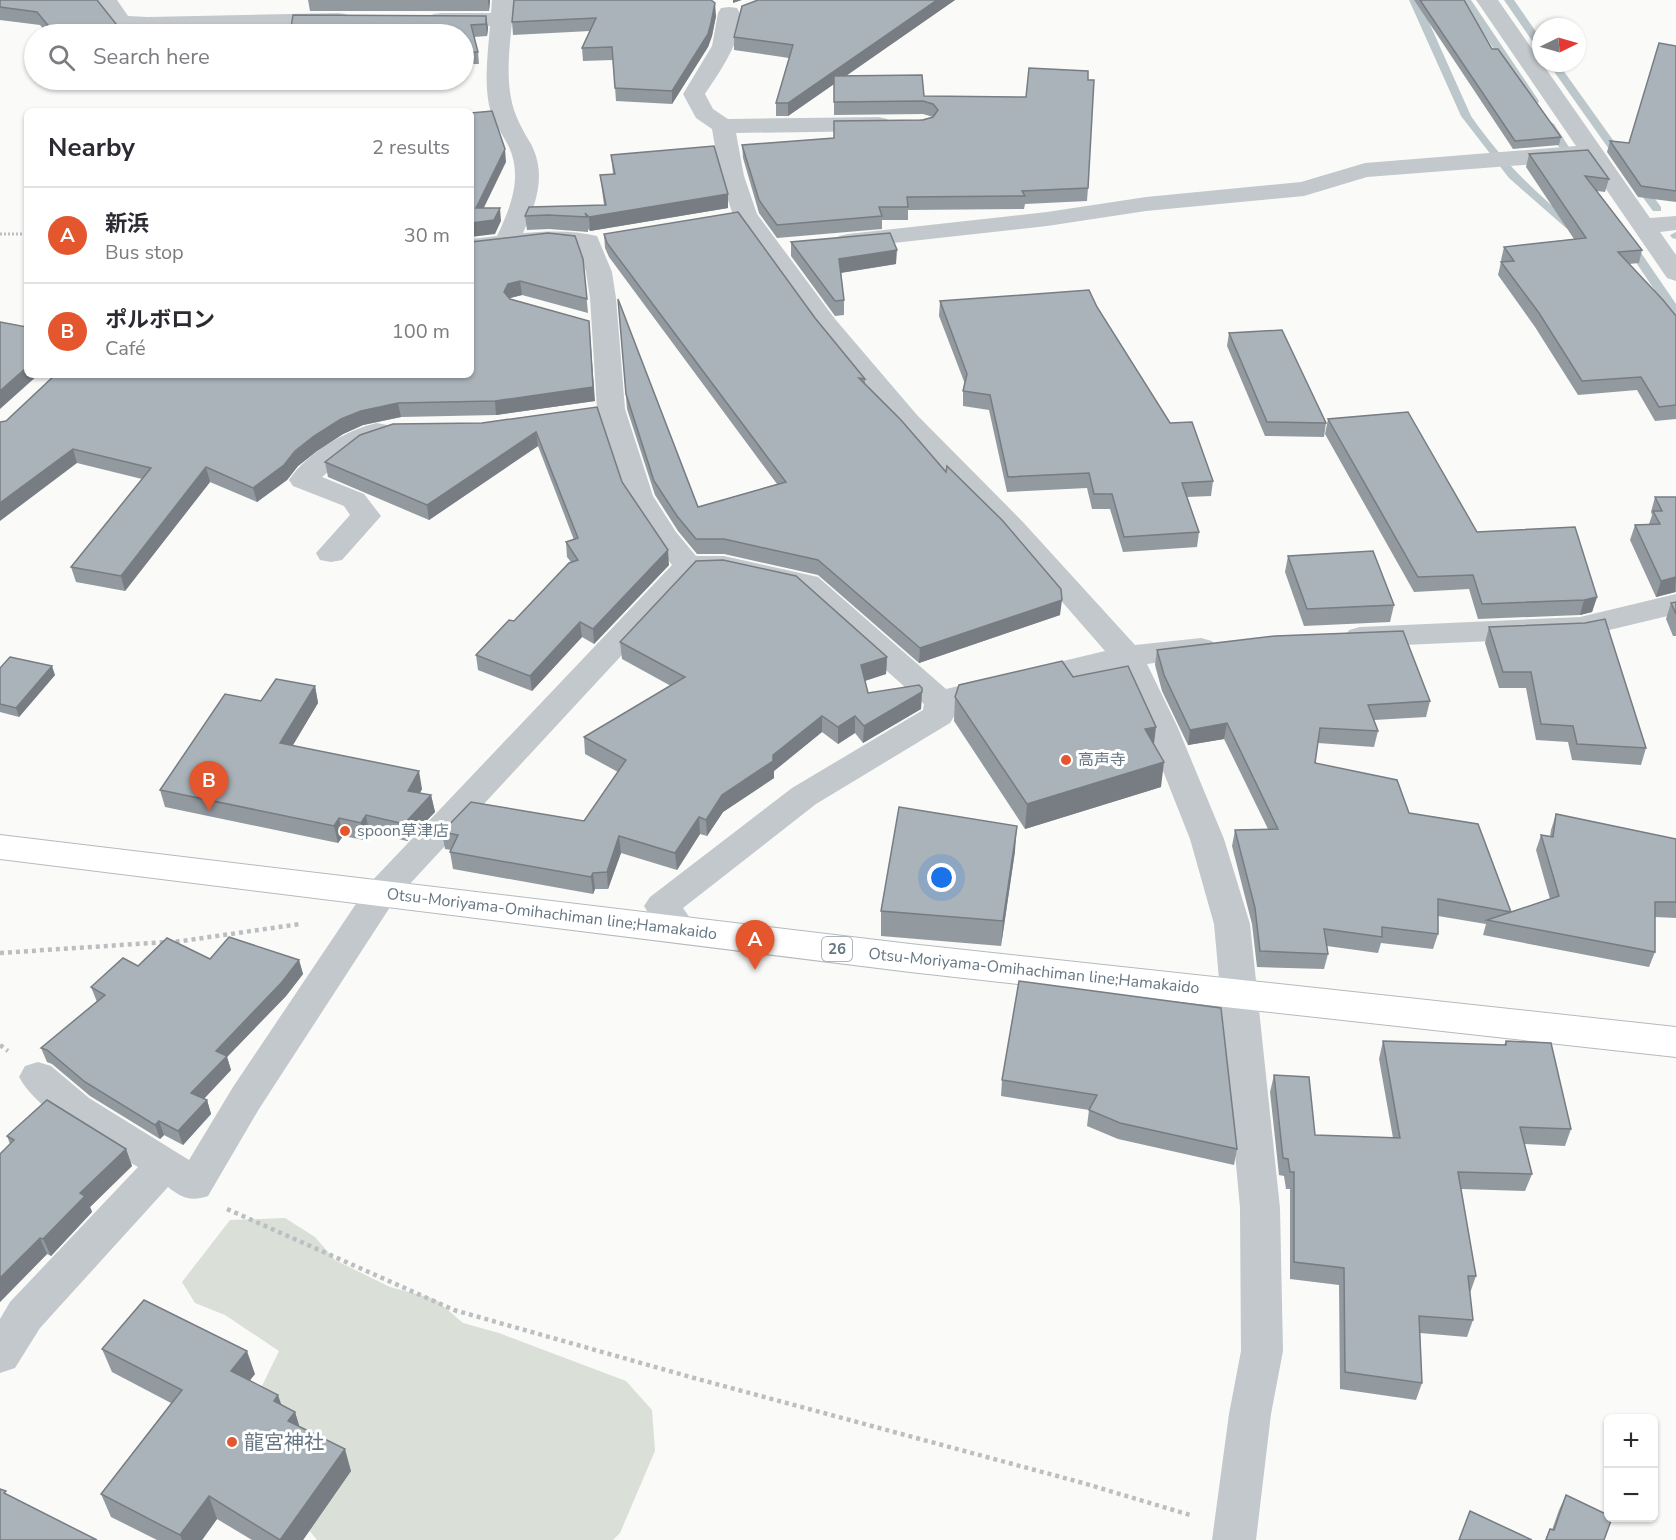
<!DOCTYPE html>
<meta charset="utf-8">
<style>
body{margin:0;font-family:"Nunito Sans","Noto Sans JP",sans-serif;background:#f7f7f7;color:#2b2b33}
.controls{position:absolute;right:18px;bottom:18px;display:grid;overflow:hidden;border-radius:9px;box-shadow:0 2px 4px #0004}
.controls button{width:54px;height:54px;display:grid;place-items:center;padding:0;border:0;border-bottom:2px solid #e1e1e2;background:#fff;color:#2b2b33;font:30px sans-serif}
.compass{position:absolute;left:1532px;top:18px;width:54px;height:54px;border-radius:50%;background:#fff;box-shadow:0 2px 4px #0004;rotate:85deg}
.you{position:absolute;left:942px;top:878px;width:21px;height:21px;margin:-15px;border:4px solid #fff;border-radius:50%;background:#1a73e8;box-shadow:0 0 0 9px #1a73e833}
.badge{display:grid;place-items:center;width:39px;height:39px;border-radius:50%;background:#e4572e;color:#fff;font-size:20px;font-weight:700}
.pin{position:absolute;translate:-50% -50px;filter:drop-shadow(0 2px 3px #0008)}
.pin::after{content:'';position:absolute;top:32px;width:21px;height:18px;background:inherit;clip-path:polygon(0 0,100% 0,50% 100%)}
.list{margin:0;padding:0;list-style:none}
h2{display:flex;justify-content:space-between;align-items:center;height:78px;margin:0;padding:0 24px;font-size:26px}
h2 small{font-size:20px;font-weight:400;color:#7c7c81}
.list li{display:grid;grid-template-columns:39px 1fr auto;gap:18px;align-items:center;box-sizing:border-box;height:96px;padding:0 24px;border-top:2px solid #e1e1e2}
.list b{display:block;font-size:22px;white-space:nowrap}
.list p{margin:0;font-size:20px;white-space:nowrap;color:#7c7c81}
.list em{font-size:20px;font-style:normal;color:#7c7c81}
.icon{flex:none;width:33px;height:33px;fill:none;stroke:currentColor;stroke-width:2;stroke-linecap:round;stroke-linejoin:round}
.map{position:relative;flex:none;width:1676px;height:1540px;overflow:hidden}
.search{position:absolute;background:#fff;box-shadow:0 2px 4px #0004;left:24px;top:24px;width:450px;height:66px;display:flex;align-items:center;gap:15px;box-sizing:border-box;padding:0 21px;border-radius:33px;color:#7c7c81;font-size:22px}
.panel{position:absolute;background:#fff;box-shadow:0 2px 4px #0004;left:24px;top:108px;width:450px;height:270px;border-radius:9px}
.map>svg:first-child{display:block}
.green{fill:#dadfd7}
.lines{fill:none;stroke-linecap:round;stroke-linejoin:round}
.stream{fill:#bbc7cb;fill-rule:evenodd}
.major-casing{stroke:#b5babe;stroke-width:2}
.path-far1{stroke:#bbbfc2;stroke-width:3;stroke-dasharray:2 2;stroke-linecap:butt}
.path{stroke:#bbbfc2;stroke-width:4.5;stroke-dasharray:4 4;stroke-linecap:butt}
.minor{fill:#c3c8cc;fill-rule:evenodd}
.major{fill:#fff;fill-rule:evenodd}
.wall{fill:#929a9f}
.shaded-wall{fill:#777d82}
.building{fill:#aab3b9;stroke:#777d82;stroke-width:1.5}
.poi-dot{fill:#e4572e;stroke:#fff;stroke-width:2}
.labels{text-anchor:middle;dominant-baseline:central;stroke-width:6;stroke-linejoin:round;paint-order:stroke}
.shield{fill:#fff;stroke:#939fa8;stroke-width:1.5}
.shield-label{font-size:15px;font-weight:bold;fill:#657683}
.poi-label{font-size:16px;fill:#657683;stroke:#fff;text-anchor:start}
.street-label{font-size:16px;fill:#657683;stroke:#fff}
.near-poi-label{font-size:20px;fill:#657683;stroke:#fff;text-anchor:start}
</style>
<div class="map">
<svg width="1676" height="1540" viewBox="0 0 1676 1540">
<rect width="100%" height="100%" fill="#fafaf8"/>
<!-- green -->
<path class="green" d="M285,1218l30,19 20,23 55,27 45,12 28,24 36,10 127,48 26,29 3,41 -35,82 -7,7h-296l-21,-26 -35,-126 18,-37 -54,-36 -30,-12 -13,-21 48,-62z"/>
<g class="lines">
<!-- stream -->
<g class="stream">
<path d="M1409,0h10l52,116c29,42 63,76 103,108v4h-8l-57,-50 -48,-62z"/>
<path d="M1461,0h10l68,101 -1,2h-8z"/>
<path d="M1504,0h10l27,39v10l-4,-1z"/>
<path d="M1548,63h10l67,94 -1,2h-8z"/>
<path d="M1549,121l5,3 26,40 -1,2h-8l-1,-2 -26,-40z"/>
<path d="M1637,179l4,1 20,27v4h-8l-20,-27v-4z"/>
<path d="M1676,232v7l-4,-1 -2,-3z"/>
<path d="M1629,240l4,1 43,63v13l-4,-1 -49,-73z"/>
</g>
<!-- major casing -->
<g class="major-casing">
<path id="major" d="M0,835l910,109 766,83v30l-766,-85 -910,-113z"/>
</g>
<!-- path-far1 -->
<path class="path-far1" d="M0,234h27"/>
<!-- path -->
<g class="path">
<path d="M0,953l182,-12 118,-17"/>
<path d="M0,1045l8,6"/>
<path d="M227,1209l227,101 240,68 389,105 107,32"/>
</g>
<!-- minor -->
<g class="minor">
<path d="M95,0h22l11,16 20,1 190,-4 8,1 3,5 -3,5 -8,1 -190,6 -35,-4z"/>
<path d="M492,0h22c-2,32 -9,66 -3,98 3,17 11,31 20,46 16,31 5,60 -8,89 25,-2 50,-3 74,3l15,36 4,26 9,111 28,87 23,36 20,24h28l94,21 128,112 159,-38 -103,-118 -105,-106 -80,-96 -84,-116 -13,-39 -8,-47 -16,-11 -13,-24 29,-48 6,-33 3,-5 8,-1 8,1c14,21 -20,68 -32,86l8,15 15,10 151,-2 8,2 4,5 -4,5 -8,2 -143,2 8,43 13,38 78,105 82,96 105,106 113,124 66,-7 11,3 5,7 -5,7 -65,9 31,64 46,111 26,85 30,284 3,143 -12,63 -15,126h-44l17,-126 12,-63 -1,-143 -26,-284 -24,-85 -44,-111 -29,-59 -161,39 -1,7 -5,8 -134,81 -133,104 16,23 -5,9c-28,9 -37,-13 -50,-34l6,-9 142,-109 131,-78 1,-6 -127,-113 -73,-17 -28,1 -302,326 -135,208 -51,87c-17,6 -26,2 -40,-9l-128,141 -25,40 -15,5v-54l10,-17 128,-135c-34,-21 -101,-55 -119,-90l6,-11 13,-4 13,4 38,32 100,62 44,-73 137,-204 302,-318 -17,-22 -30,-47 -28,-87 -7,-111 -4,-26 -8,-24 -29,-3 -78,10v-16l26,-3c13,-27 26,-59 12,-89 -7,-14 -17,-26 -20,-42 -5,-26 -1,-53 1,-79l-49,-1 -8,-1 -3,-5 3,-5 8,-1h50z"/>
<path d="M1476,0h22l152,218 26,-2v14l-16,2 16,23v26l-9,-3 -81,-118 -219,17 -63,19 -158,15 -99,15 -199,22 -9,-2 -3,-5 3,-5 9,-2 199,-22 99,-15 155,-15 64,-19 211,-17z"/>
<path d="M377,423l10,2 4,6c-5,7 -13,9 -20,13 -17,10 -34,20 -49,33l42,17 17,22 -39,44 -11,2 -11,-2 -4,-7 34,-38 -6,-9 -51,-20 -4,-6c18,-27 57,-50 88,-57z"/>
<path d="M1676,594v20l-96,23 -220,10 -11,-3 -4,-7 4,-7 11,-3 220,-10z"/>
</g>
<!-- major -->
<use href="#major" class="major"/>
</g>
<!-- wall -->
<g class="wall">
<path d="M0,0l124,34h-76l-8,-9 -40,-5z"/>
<path d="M308,0h182l-1,11h-179z"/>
<path d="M514,0l202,16 -4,20 -4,11 -36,57 -56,-3 -3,-41 -30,1 -1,-13 8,-17 -77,4 -1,-13z"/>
<path d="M758,0h197l-109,76 78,20 102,1 62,-17v108l-1,13 -62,3 -1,5 -116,1v10h-26v9l-105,9 -18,-25 -16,-55 -1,-13 92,-7 99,-21 -10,-3 -89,1v-31l-46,32h-12v-13l13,-45 -55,-8v-13z"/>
<path d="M1414,0h50l28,49 69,88 -2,8 -46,4z"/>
<path d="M486,16l2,12 -1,8 -13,1 4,15 1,12h-15v-30h-174z"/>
<path d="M1676,46v156l-38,-5 -31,-45 3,-11 19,2z"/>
<path d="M1529,154l80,25 -4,13 -8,-1 45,59 -3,13 -10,1 47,52v103l-21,2 -18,-31 -59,5 -43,-68 -37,-52 3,-13h1l-1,-2 3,-13 70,-8 -48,-72z"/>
<path d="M611,155l117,39v14l-138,23 -2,-2v3l-39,-3 -22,1 -2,-14 79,-11 -4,-30 13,-1z"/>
<path d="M604,234l211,84 50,61v6l195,230 -141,48 -101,-88 -94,-21h-27l-19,-23 -23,-36 -28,-86 -9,-110 80,208 79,-23 -168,-227 -4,-9z"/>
<path d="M471,242l112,17 5,54 -66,-18 -12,3v1l85,102 -99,14 -95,2 -38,8 -20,9 -26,17 -19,15 -11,14 -30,22 -47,-20 -85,109 -49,-9 -5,-15 71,-88 -65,-16 -77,-41 471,-47z"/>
<path d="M791,242l105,22 -55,9 3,27v15l-9,1 -44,-60z"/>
<path d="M940,301l157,6 73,116 43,58 -2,15 -24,1 12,35 -2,15 -74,5 -13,-43h-18l-5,-21 -80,4 -18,-82 -26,-4v-15l2,-7 -26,-68z"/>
<path d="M1229,333l97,90 -2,14 -59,-1 -38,-90z"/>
<path d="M597,407l25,75 47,83 -75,79 -12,-7 -50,54 -54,-21 -2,-15 38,-34 57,-59 -4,-5 -1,-15 8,-2 -36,-94 -109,74 -101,-43 -3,-15 157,-39z"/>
<path d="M1328,419l149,113 120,65 -5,15 -12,3 -102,4 -9,-30 -55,3 -89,-158z"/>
<path d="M1655,497h21v95l-20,5 -26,-57 5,-15 14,-1 3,-9 -1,-3z"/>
<path d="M1288,556l106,49 -4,17 -86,4 -19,-54z"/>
<path d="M1676,602v34h-3l-7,-17 5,-16z"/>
<path d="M1489,627l157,121 -5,17 -69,-5 -4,-18 -32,-2 -10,-52h-27l-14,-45z"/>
<path d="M620,642l267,15 -1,17 -21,7 3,12 54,-5 -1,21 -58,34 -8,-10 -17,11 -16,-12 -48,39v7l-51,34 -16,24 -7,-2 -23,36 -56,-17 -13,36h-13l-2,5 -140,-25 -3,-17 1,-2 -6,-1 -3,-17 142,-11 34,-49 -33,-18 -1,-17 87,-51 -49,-27z"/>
<path d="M1157,650l273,51 -4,16 -52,3 4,11 -4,16 -56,-4 -3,20 94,50 102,99 39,-13 -14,-49 5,-15 9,1 1,-6 5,-16 120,25v79l-21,-1v35l-6,15 -166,-32 3,-11 -48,-8v18l-5,15 -52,-6 -3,10 -51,-7 1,8 -4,15 -67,-2 -5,-43 -20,-78 3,-16 33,-1 -44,-90 -36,6 -26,-54 -7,-26z"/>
<path d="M0,668l55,7 -36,42 -19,-5z"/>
<path d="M1073,677l81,67 7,43 -136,42 -71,-108 1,-24z"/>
<path d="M315,686l3,17 -25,42 129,44 -2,4 11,2 4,17 -28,29 -38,-9 -5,8 -21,-4 -5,7 -173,-36 -5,-17 101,-89z"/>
<path d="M1015,851l-14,95 -120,-10v-25z"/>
<path d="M210,959l89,1 4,14 -17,22 -59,61 4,13 -27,29 3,1 4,14 -28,31 -19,-10 -4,4 -70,-43 -38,-32 -5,-2 -6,-14 56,-46 -6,-15 47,-21z"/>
<path d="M1019,981l218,168 -3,16 -116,-26 -31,-13 2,-16 -88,-14 1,-16z"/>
<path d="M1383,1041l121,4 2,-4 65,88 -6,17 -40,-2 7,30 -7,17 -64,-2 15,87 -6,17 3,27 -6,17 -47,-4 2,50 -6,17 -76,-11 -1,-104 -49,-6v-90h-4l-2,-13 -5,-1 -9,-83 4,-17 41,60 78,3 -14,-79z"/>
<path d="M7,1136l119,13 6,17 -42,41 2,5 -41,44 -4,-2 -47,48 10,-158z"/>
<path d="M102,1349l153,25 -5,6 32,25 13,7 4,14 52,45 -48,69h-51l-35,-21 -15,21h-45l-46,-23 -10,-23 70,-91 -59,-31z"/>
<path d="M1566,1495l38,45h-59l5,-11 2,1 7,-20z"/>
</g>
<!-- shaded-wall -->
<g class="shaded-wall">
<path d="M488,0h2l-1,11z"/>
<path d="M733,0h9l-9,3z"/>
<path d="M937,0h18l-167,116v-13z"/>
<path d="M715,3l1,13 -4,20 -4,11 -36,57v-13z"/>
<path d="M486,16l2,12 -1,8 -1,-12z"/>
<path d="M505,149l1,13 -29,60 -1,-14z"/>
<path d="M728,194v14l-138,23 -1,-14z"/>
<path d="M500,208l1,13 -6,13 -24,3v-14z"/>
<path d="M897,250l-1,14 -57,9v-14z"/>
<path d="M520,281l2,14 -12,3 -4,8 -2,-14 4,-8z"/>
<path d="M589,321l6,80 -99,14 -1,-14z"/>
<path d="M27,367v8h11l-38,34v-18z"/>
<path d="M398,403l3,14 -38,8 -20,9 -26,17 -19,15 -11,14 -30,22 -4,-14 61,-52 27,-17 20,-8z"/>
<path d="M536,432l2,14 -109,74 -2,-15z"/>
<path d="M73,449l4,14 -77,58v-18z"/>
<path d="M206,467l4,15 -85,109 -4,-15z"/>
<path d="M668,550l1,15 -75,79 -1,-15z"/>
<path d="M1676,577l-1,15 -19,5 5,-16z"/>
<path d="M1597,597l-5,15 -12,3 4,-15z"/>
<path d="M1062,600l-2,15 -141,48 1,-15z"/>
<path d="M580,622l2,15 -50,54 -2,-15z"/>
<path d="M887,657l-1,17 -25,8v-17z"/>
<path d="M52,666l3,9 -36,42 -3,-9z"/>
<path d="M315,686l3,17 -34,57 -4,-17z"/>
<path d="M922,688l-1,21 -58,34 1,-17z"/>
<path d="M822,716v16l-48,39v7l-51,34 -16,24 -1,-16 16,-25z"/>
<path d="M855,716v17l-17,11v-17z"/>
<path d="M1227,723l-3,16 -36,6 2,-15z"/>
<path d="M1156,727l-3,25 -8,-23z"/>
<path d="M1164,762l-3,25 -136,42 2,-25z"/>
<path d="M419,771l3,18 -11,19 -3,-17z"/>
<path d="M431,795l4,17 -28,29 -3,-17z"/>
<path d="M366,815l3,17 -5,8 -3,-17z"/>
<path d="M699,817l1,17 -23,36 -2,-17z"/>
<path d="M339,818l4,18 -5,7 -4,-17z"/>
<path d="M1017,826l-2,25 -14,95 2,-25z"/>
<path d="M619,836l2,17 -13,36 -1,-17z"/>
<path d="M593,873l2,16 -2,5 -2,-17z"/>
<path d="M299,960l4,14 -17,22 -59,61 4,13 -35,37 -5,-14 25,-42z"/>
<path d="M207,1100l4,14 -28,31 -5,-14z"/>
<path d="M159,1121l5,14 -4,4 -5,-14z"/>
<path d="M126,1149l6,17 -42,41 2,5 -41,44 -8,-17 37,-46z"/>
<path d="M40,1238l7,16 -47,48v-24z"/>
<path d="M247,1351l8,23 -16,20 -8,-23z"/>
<path d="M278,1395l8,23 -12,-17z"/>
<path d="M295,1412l7,23 -14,-14z"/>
<path d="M345,1449l6,22 -48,69h-23z"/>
<path d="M209,1496l8,23 -15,21h-20l-2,-5z"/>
</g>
<!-- building -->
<g class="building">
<path d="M0,0h97l27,34h-69l-18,-22 -37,-5z"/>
<path d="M514,0h197l4,3 -4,20 -3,11 -36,57 -57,-3 -3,-41 -30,1 14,-30 -84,4z"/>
<path d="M758,0h179l-149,103h-12l17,-58 -59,-8 8,-31z"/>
<path d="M1420,0h44l28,49h6l63,88 -46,4z"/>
<path d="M293,15l193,1v8l-15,1 7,27h-14v-18h-174z"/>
<path d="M1659,43l17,3v145l-35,-5 -31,-45 19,2z"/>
<path d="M1029,68l59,3v9h6l-6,108 -66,3 3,5 -118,1 1,10h-29l3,9 -105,9 -18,-25 -17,-55 92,-7v-17l89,-1 10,-3 5,-7 -5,-6 -10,-3 -89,1v-26l88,-1 2,21 102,1z"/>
<path d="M492,111l13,38 -29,59h24l-6,12 -23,3v-110z"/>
<path d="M714,146l14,48 -139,23 -4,-4 2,4 -39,-2 -23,1 4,-9 77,-2 -6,-30 15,-1 -4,-19z"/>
<path d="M1588,150l21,29 -24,-3 57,74 -24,2 45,48 13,16v89l-17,2 -18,-30 -59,4 -43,-68 -38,-51 13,-1 -10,-14 82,-9 -57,-84z"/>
<path d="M738,212l77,106 50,61 -6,-1 42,42 45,52 1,-6 55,54 59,69 1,11 -142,48 -102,-88 -94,-21h-28l-19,-23 -23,-35 -28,-87 -8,-95 80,208 88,-25 -179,-239 -3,-9z"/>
<path d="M548,233l27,3 8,23 4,40 -67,-18 -12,3 -4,8 6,7 79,22 4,66 -98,14 -97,2 -37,8 -20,8 -27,17 -19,15 -11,14 -31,23 -47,-21 -85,109 -50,-9 80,-99 -78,-19 -73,54v-81l6,-1 49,-46h416v-133z"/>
<path d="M890,233l7,17 -58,9 5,41 -9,1 -44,-59z"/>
<path d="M1089,290l8,17 73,116 22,-1 21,59 -31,2 17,49 -75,5 -12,-43h-18l-5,-21 -81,4 -18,-82 -27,-4 4,-17 -27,-73z"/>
<path d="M0,322l27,5v40l-27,24z"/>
<path d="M1282,330l44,93 -59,-1 -38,-89z"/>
<path d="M597,407l25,75 46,68 -75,79 -13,-7 -50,54 -54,-21 33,-35 5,1 55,-58 9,-3 -12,-18 12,-4 -42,-106 -109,73 -102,-43 35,-27 33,-11 89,-1z"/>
<path d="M1408,412l69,120 98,-5 22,70 -13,3 -102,4 -9,-29 -55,2 -90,-158z"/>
<path d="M1655,497h21v80l-15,4 -26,-56 25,-1 -7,-13h9z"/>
<path d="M1373,551l21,54 -87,4 -19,-53z"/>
<path d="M723,560l73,16 91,81 -26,8 7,28 51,-8 3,3v4l-58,34 -9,-10 -17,11 -16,-11 -49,39v6l-51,34 -16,25 -7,-3 -24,36 -56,-17 -12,36 -14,1 -2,4 -141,-25 8,-17 -16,-3 29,-30 113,19 42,-61 -42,-23 101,-60 -65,-35 76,-81z"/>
<path d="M1676,602v12l-5,-11z"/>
<path d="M1605,619l41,129 -69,-4 -4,-18 -32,-2 -10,-52h-28l-14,-45 96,-4z"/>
<path d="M1403,631l27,70 -62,4 10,26 -58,-3 -5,35 82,17 12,33 69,11 33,88 48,-16 -18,-61 12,2 3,-23 120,25v63h-21v50l-168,-32 24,-8 -73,-13v35l-56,-7v10l-58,-8 4,25 -68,-3 -5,-43 -20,-78 43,-1 -51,-106 -37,7 -26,-55 -7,-25 118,-14z"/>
<path d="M10,657l42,9 -36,42 -16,-4v-36z"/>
<path d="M1062,661l11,16 55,-11 28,61 -11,2 19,33 -137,42 -72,-107 4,-12z"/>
<path d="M276,679l39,7 -35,57 139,28 -11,20 23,4 -27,29 -38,-9 -5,8 -22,-5 -5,8 -174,-36 65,-96 36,7z"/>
<path d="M899,807l118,19 -14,95 -122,-10z"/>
<path d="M229,937l70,23 -17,22 -66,69 11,5 -36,37 16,7 -29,31 -19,-10 -4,4 -70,-43 -38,-32 -6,-2 64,-53 -14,-8 32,-29 15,8 29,-28 43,21z"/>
<path d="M1019,981l202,27 16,141 -117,-26 -31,-13 8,-15 -95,-15z"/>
<path d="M1383,1041l123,4v-4l45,2 20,86 -51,-2 12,47 -74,-2 18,104h-8l5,44 -54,-4 3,67 -77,-11 -1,-104 -50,-6v-90h-4l-2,-13 -5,-1 -9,-83 35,2 6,58 85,3z"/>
<path d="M47,1100l79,49 -46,44 5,3 -42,43 -3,-1 -40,40v-124l14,-14 -7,-4z"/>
<path d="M144,1300l103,51 -16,20 47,24 -4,6 21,11 -7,9 57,28 -65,91 -71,-44 -29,39 -79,-41 81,-104 -80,-41z"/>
<path d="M0,1489l6,2 -2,2 93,47h-97z"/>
<path d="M1566,1495l42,20v3h4l-8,22h-58l4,-11 4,1z"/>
<path d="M1470,1511l62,29h-73z"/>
</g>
<!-- markers -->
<g class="poi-dot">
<circle cx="1066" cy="760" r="6"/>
<circle cx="345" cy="831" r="6"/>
<circle cx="232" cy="1442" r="6"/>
</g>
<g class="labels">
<!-- shield labels -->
<rect class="shield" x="822" y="937" width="30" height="24" rx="4.5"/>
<g class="shield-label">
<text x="837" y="949">26</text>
</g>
<!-- poi labels -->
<g class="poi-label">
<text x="1078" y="760">高声寺</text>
<text x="357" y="831">spoon草津店</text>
</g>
<!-- street labels -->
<g class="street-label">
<text transform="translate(552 914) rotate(7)">Otsu-Moriyama-Omihachiman line;Hamakaido</text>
<text transform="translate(1034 971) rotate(6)">Otsu-Moriyama-Omihachiman line;Hamakaido</text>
</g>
<!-- near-poi labels -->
<g class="near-poi-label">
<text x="244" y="1442">龍宮神社</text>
</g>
</g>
</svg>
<div class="controls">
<button>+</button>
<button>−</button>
</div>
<svg class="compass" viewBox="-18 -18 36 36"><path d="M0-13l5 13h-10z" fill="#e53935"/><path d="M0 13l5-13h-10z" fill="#7c7c81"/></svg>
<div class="you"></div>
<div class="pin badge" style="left:755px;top:970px">A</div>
<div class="pin badge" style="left:209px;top:811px">B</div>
<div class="search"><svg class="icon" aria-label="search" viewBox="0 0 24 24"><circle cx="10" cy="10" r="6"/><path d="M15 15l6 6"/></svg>Search here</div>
<section class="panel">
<h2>Nearby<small>2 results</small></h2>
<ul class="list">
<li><span class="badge">A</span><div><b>新浜</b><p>Bus stop</p></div><em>30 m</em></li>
<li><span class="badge">B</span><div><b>ポルボロン</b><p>Café</p></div><em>100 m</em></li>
</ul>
</section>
</div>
